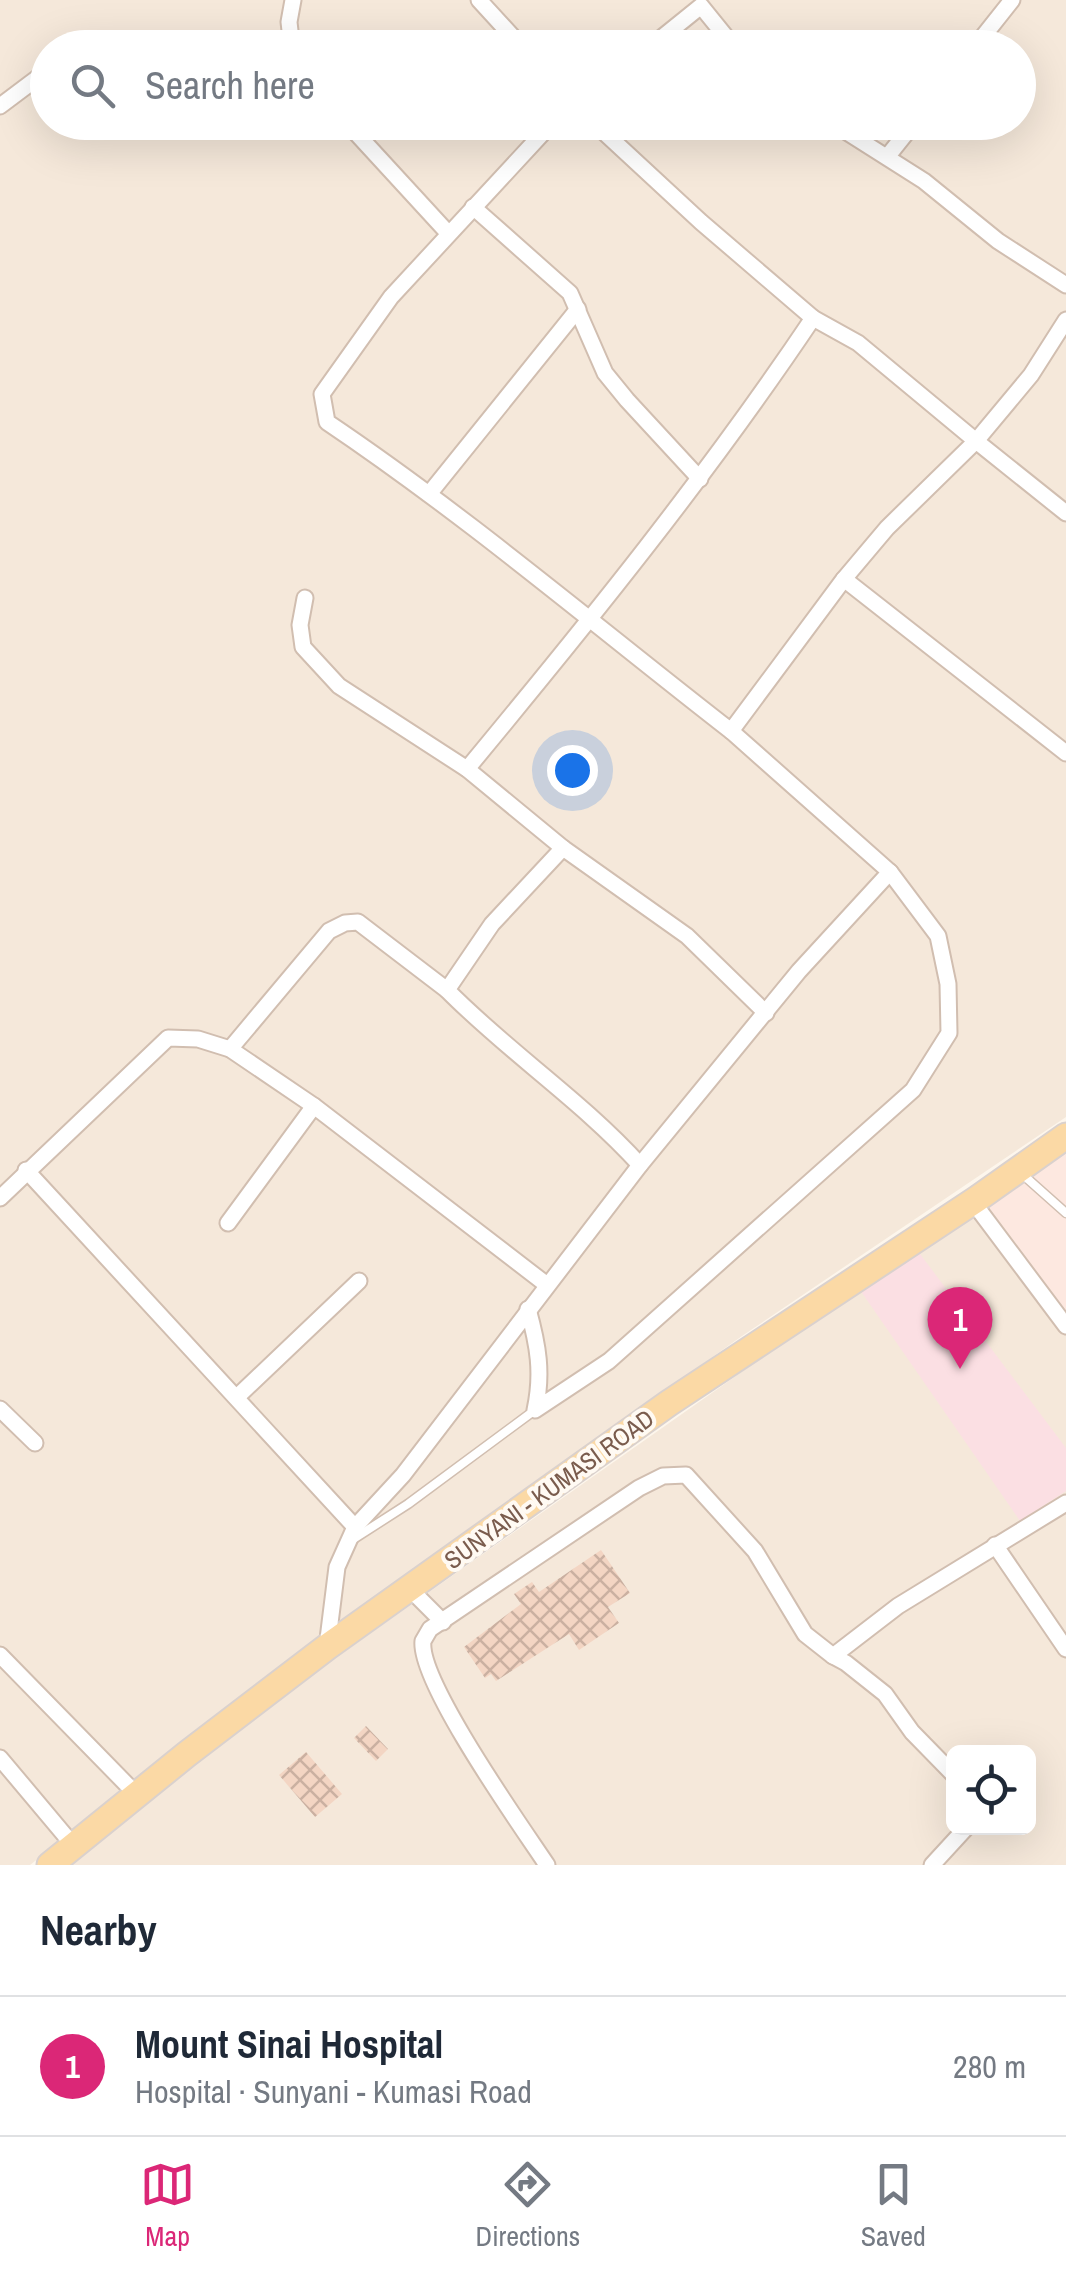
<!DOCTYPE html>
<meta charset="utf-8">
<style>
body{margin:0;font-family:"Archivo Narrow",sans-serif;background:#f6f6f7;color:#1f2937}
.controls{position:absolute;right:30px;bottom:30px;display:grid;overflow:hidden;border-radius:15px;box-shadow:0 10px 40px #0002}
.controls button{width:90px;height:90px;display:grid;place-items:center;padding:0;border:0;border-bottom:2px solid #e0e1e3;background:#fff;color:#1f2937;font:50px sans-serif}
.you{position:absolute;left:572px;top:770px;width:35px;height:35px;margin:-25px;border:8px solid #fff;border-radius:50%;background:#1a73e8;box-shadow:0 0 0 15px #1a73e833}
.badge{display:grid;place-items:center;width:65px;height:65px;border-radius:50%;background:#db2777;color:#fff;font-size:32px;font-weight:700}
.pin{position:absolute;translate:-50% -82px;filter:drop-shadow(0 2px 5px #0008)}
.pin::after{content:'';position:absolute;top:52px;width:35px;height:30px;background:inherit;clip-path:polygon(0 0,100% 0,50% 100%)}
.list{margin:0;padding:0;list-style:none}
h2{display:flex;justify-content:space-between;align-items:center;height:130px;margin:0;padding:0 40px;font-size:42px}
h2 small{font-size:32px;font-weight:400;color:#747a83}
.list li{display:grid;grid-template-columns:65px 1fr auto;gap:30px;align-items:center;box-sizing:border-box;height:140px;padding:0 40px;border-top:2px solid #e0e1e3}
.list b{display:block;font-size:38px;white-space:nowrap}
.list p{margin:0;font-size:32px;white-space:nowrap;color:#747a83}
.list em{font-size:32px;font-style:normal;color:#747a83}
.icon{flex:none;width:55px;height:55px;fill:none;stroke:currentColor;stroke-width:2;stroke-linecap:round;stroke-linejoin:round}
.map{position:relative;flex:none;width:1066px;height:1865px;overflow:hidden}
.search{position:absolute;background:#fff;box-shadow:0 10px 40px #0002;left:30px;right:30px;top:30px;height:110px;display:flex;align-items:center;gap:25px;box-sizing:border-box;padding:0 35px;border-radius:55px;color:#747a83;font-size:38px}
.sheet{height:270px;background:#fff}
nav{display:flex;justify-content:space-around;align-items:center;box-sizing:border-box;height:140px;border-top:2px solid #e0e1e3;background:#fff;font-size:28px;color:#747a83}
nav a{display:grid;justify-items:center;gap:5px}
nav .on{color:#db2777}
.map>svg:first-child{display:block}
.residential{fill:#f5e8da;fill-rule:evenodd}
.commercial{fill:#fde8e0}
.medical{fill:#fbdfe3}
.building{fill:url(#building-cross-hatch)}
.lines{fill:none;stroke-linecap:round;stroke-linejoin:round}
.service-casing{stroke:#d1beb0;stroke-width:11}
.minor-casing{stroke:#d1beb0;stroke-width:19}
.primary-casing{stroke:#dad1cd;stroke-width:29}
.service{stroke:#fff;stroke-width:8}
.minor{stroke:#fff;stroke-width:15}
.primary{stroke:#fbd9a5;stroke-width:25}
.labels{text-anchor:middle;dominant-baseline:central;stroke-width:8;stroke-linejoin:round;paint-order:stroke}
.street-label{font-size:25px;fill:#7a5c4d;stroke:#fffaf3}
</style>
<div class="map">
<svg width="1066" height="1865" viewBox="0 0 1066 1865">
<defs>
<pattern id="building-cross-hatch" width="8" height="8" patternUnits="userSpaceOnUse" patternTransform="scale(2.5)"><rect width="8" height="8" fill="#f3d5c3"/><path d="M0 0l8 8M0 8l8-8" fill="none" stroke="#cab0a1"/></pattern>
</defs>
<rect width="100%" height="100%" fill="#fdf6ec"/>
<!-- residential -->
<g class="residential">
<path d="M0,0h1066v1117l-324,219 -434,309 -278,220h-30zM48,48h970v74h-970z"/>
<path d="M1066,1148v717h-999l84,-70 163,-122 638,-449zM954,1752h74v76h-74z"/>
</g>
<!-- commercial -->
<path class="commercial" d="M1066,1148v163l-81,-109z"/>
<!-- medical -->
<path class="medical" d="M917,1250l149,198v43l-46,30 -160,-231z"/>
<!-- building -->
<g class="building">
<path d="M601,1550l29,43 -22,14 11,16 -40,27 -10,-16 -73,47 -5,-7 -6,4 -21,-31 57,-43 -7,-10 18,-12 7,10z"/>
<path d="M366,1726l22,23 -12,12 -22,-23z"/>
<path d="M306,1752l36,42 -27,23 -36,-42z"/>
</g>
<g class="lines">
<!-- service casing -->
<g class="service-casing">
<g id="service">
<path d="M1021,1173l45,40"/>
<path d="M352,1540l56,-36 127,-94"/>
</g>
</g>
<!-- minor casing -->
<g class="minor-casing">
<g id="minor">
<path d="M479,0l44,48"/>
<path d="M292,48l-3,-26 4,-22"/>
<path d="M649,48l52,-42 34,42"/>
<path d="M974,48l38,-48"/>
<path d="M0,106l40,-30"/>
<path d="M346,122l102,111"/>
<path d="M553,122l-162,175 -69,97 5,28c141,95 270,205 404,309l113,-152 43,-51 89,-87 90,72"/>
<path d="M593,122l108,100 112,96 45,25 118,98 55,-66 35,-55"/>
<path d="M831,122l93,59 74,60 68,44"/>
<path d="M887,157l28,-35"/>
<path d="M473,207l97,86 35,80 22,27 73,79"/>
<path d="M429,494l149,-185"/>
<path d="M844,579l222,174"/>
<path d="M305,598l-5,27 3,22 36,39 128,83 96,79 124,88 79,77"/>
<path d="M467,769c121,-146 240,-293 346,-451"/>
<path d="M563,848l-71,76 -45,66c61,62 134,110 193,175"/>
<path d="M230,1049l99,-118 16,-8 13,-1 89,68"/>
<path d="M26,1170l329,357"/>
<path d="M0,1198l168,-160 30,1 32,10 84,57 233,179"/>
<path d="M973,1202l93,124"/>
<path d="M228,1223l86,-117"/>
<path d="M528,1309c10,36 15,64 7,101l74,-49 304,-271 36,-57 -1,-49 -10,-48 -48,-64"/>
<path d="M237,1397l122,-116"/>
<path d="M0,1409l35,34"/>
<path d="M995,1545l71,104"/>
<path d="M410,1589l33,33"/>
<path d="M327,1647l10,-80 18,-40 48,-52 237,-310 159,-194 91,-99 -159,-141"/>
<path d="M0,1655l137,140"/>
<path d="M833,1656l13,7 39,31 27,38 42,43"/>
<path d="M0,1758l73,87"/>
<path d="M547,1865c-26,-39 -129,-184 -124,-224l7,-12 209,-141 24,-12 23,-1 69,76 50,83 28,22 65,-50 168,-103"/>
<path d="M932,1865l34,-37"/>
</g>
</g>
<!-- primary casing -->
<g class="primary-casing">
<path id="primary" d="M50,1865l137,-111 140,-107 342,-244 308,-204 89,-63"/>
</g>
<!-- service -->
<use href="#service" class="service"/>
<!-- minor -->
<use href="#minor" class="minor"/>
<!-- primary -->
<use href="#primary" class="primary"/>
</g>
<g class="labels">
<!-- street labels -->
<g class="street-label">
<text transform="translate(549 1489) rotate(-36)">SUNYANI - KUMASI ROAD</text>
</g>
</g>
</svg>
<div class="controls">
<button><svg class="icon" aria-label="locate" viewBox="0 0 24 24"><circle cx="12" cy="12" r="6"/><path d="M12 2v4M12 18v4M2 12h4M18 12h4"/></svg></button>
</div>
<div class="you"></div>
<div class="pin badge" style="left:960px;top:1369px">1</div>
<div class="search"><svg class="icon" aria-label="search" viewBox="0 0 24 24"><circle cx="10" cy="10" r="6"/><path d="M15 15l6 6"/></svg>Search here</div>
</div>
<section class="sheet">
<h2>Nearby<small></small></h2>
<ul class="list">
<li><span class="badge">1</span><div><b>Mount Sinai Hospital</b><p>Hospital · Sunyani - Kumasi Road</p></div><em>280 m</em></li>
</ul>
</section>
<nav>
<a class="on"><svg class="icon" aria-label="map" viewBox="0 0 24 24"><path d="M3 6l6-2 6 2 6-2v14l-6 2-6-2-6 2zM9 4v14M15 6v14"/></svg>Map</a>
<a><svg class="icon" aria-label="directions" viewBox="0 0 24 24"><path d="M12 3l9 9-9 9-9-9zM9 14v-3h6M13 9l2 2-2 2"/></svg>Directions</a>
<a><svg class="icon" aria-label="saved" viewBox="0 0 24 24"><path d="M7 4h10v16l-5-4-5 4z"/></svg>Saved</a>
</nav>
